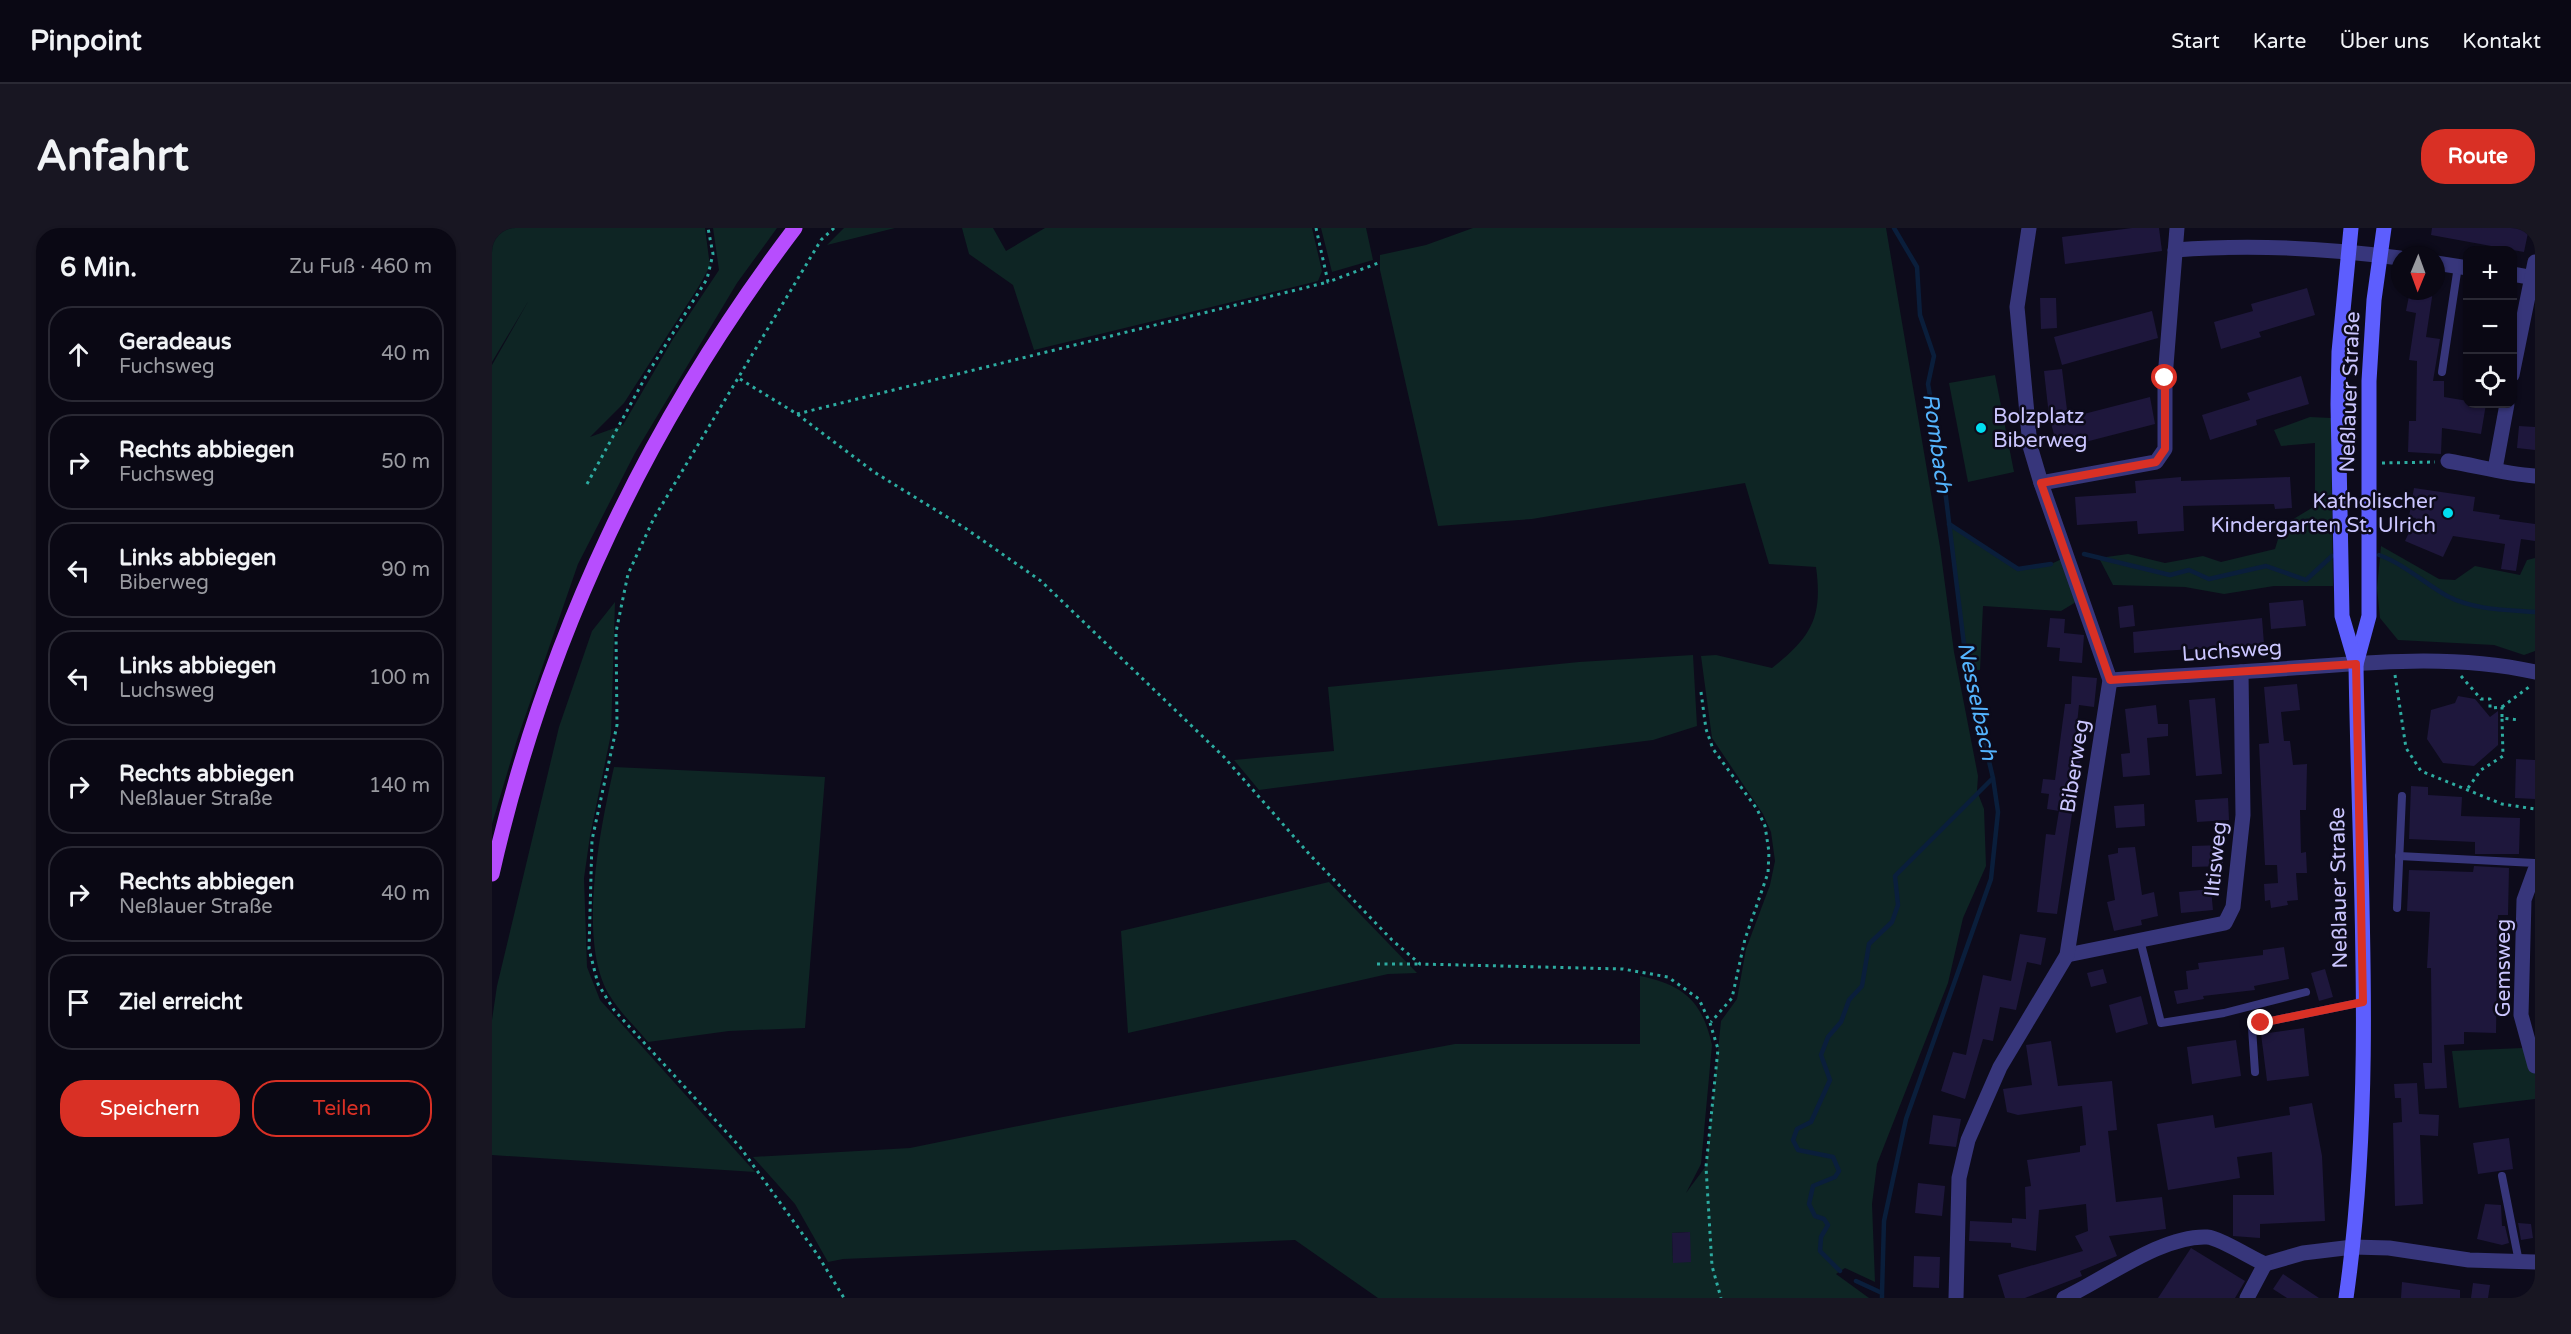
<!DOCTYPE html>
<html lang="de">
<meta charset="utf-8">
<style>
body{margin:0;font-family:"Varela Round",sans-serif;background:#181622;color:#f1f3f6}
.controls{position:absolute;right:18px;top:18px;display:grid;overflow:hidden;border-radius:12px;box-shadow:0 2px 4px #0004}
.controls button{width:54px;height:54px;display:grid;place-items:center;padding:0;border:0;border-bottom:2px solid #2a2934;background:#0a0814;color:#f1f3f6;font:30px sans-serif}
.compass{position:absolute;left:1899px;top:18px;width:54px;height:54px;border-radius:50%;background:#0a0814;box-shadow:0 2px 4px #0004;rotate:181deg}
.stop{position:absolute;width:18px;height:18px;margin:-14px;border:4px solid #d93025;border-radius:50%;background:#fff}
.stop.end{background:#d93025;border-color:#fff;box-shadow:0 2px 6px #0008}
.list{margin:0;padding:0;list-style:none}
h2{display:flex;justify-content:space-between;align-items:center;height:78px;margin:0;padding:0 24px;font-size:26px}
h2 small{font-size:20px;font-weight:400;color:#999aa0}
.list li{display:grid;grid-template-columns:39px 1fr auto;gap:18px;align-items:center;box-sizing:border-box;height:96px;margin:0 12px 12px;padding:0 12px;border:2px solid #2a2934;border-radius:24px}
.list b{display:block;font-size:22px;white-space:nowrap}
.list p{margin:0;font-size:20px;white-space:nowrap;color:#999aa0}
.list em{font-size:20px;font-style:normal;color:#999aa0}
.actions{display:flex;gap:12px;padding:18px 24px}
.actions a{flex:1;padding:14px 0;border:2px solid #d93025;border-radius:24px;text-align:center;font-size:21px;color:#d93025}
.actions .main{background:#d93025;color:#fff}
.icon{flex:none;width:33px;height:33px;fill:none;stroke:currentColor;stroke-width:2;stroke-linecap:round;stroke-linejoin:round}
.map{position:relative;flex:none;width:2043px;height:1070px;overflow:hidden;border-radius:24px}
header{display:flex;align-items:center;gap:36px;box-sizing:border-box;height:84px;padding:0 30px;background:#0a0814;border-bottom:2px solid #2a2934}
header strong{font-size:28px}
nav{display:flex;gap:33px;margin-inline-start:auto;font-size:21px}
.intro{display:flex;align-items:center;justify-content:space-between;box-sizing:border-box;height:144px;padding:0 36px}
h1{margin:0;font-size:42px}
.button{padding:15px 27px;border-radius:24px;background:#d93025;color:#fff;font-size:21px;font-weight:700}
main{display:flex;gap:36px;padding:0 36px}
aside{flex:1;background:#0a0814;border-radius:24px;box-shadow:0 2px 4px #0004}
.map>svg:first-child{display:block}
.green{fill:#0e2524;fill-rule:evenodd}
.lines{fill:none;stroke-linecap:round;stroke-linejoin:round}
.stream{stroke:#0a1e3b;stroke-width:4.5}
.building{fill:#1e173c}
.path{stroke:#2daca1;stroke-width:3;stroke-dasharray:3 4.5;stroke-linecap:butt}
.lane{stroke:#37367b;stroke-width:8}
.street{stroke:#37367b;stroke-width:15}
.secondary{stroke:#5d5efe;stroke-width:15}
.primary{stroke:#b74dfe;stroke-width:15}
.route{stroke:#d93025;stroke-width:8}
.poi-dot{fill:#01def0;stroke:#0d0b1b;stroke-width:2}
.labels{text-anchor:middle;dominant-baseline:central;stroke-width:5;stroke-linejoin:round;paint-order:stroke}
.street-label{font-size:21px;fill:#cbc6ff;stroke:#0d0b1b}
.poi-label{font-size:21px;fill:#cbc6ff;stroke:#0d0b1b;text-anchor:start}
.water-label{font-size:22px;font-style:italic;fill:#54b4fe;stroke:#0d0b1b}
</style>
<header>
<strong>Pinpoint</strong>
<nav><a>Start</a><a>Karte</a><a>Über uns</a><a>Kontakt</a></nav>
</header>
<div class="intro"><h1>Anfahrt</h1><a class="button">Route</a></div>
<main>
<aside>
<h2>6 Min.<small>Zu Fuß · 460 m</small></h2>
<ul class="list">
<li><svg class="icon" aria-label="ahead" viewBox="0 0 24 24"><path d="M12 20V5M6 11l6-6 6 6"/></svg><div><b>Geradeaus</b><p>Fuchsweg</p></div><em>40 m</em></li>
<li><svg class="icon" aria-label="right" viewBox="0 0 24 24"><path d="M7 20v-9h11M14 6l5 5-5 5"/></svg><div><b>Rechts abbiegen</b><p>Fuchsweg</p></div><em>50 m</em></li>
<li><svg class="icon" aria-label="left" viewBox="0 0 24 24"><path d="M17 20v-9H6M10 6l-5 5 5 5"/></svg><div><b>Links abbiegen</b><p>Biberweg</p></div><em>90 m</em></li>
<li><svg class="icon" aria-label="left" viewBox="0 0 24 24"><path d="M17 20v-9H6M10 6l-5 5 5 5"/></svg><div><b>Links abbiegen</b><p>Luchsweg</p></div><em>100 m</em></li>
<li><svg class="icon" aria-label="right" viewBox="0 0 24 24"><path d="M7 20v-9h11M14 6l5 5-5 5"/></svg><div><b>Rechts abbiegen</b><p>Neßlauer Straße</p></div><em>140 m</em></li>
<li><svg class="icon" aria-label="right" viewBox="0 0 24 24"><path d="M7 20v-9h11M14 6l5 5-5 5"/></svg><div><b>Rechts abbiegen</b><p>Neßlauer Straße</p></div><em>40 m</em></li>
<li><svg class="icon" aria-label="arrive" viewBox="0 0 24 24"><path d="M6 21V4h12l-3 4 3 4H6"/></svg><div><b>Ziel erreicht</b></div></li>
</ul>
<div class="actions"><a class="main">Speichern</a><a>Teilen</a></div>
</aside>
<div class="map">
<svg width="2043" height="1070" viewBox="0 0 2043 1070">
<rect width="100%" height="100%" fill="#0d0b1b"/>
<!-- green -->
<g class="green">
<path d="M0,0h213l5,38 -11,20 -75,117 -34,34 33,-12 50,-86 46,-69 -6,-42h64l-40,55 -102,170 -57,111 -61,176 -25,84v-459l37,-65 -37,62z"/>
<path d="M352,0h51l-68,17z"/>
<path d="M470,0h31l13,23 39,-23h267l10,43 -4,10 -284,69 -21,-65 -44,-31z"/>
<path d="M829,0h45l7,32 -41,12z"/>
<path d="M981,0h413l54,319 14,105 24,124 -1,15 7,18 2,57 -23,52 -15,65 -71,181 -5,40 3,78 -30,-14 -9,6 33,24h-491l-83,-58 -452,19 -15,3 -33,-58 -42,-47 157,-9 153,-31 392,-73h185v-68c43,9 62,24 72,69l-11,119 -15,29 20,-27 15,-145 16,-22 9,-50 24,-64 5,-24 -4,-29 -8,-18 -51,-76 -11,-82 15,-1 56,13c39,-31 51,-50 44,-101l-47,-3 -24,-81 -213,36 -94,7 -58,-256v-15l46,-10zM1198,1004v30h-17l-1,-29z"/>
<path d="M1503,147l19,97 -46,10 -19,-99z"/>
<path d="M1818,189l21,1 2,168h-59l-50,8 -39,-7 -72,-2 -14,-27 29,-4 37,9 38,-7 18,6 54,-13 7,-23 33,-20v-63l-34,3 -7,-16z"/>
<path d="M1457,296l69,45 33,-5 15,-7 15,42 -20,12 -78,-5 -3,64 -13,-1z"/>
<path d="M1889,318l58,33 16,1 20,-14 45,9 7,-15 8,-2v93l-11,4 -30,-10 -96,-5 -18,-22 -3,-30z"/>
<path d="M123,374l-4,132 -21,102 -6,42 3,89 13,33 155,172 -263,-17v-135l5,-34 62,-259 33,-96z"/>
<path d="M1201,427l4,71 -44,14 -394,50 -25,-30 100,-9 -6,-64 251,-25z"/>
<path d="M122,539l211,10 -20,251 -76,3 -81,11c-12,-15 -28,-29 -38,-46 -34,-53 -9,-171 4,-229z"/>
<path d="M837,654l88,91 -29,1 -260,59 -7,-102z"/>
<path d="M2031,820l12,21v30l-76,9 -7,-57z"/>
</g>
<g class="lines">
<!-- stream -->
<g class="stream">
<path d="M1457,296l69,45 33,-5"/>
<path d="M1592,326l86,21 19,-5 20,9 57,-13 40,14 26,-24"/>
<path d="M1887,327c25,9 45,28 68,41 27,14 59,14 88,16"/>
<path d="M1348,1043l-20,-20 1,-14 7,-12 -4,-6 -9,-3 -6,-12 4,-18 22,-9 4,-6 -6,-14 -35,-7 -5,-10 4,-11 14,-7 19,-42 -9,-25 7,-18 13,-15 8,-22 13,-14 7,-42 23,-22 6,-17 -3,-29 98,-98 -26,-109 -25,-204 -14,-81 6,-28 -14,-41 -3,-48 -23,-39"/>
<path d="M1364,1053l26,12v5"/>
<path d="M1390,1065l2,-72 22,-102 85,-240 7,-67 -5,-34"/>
</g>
</g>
<!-- building -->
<g class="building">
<path d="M1640,0h27l3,23 -97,13 -3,-27z"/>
<path d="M1940,0h97l-5,24 -93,-17z"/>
<path d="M1815,60l8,27 -56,17 2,5 -40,12 -7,-27 39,-11 -2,-7z"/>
<path d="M1918,63h23l-7,46 14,2 -7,42h11v16l24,4v3h18l-5,30 -39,-6 -1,26 -33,-2 1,-31h7l1,-60 -8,-1 7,-47 -10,-2z"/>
<path d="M1548,70h16l1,30 -16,1z"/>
<path d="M1660,83l6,27 -96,27 -8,-28z"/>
<path d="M1570,141l6,49 82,-21 5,27 -97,25 -9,-33 -5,-45z"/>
<path d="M1809,148l8,28 -53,16 1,5 -47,15 -8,-25 48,-15 -3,-7z"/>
<path d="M2027,198l16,1v23l-18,-2z"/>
<path d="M1689,249v4l109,-4 2,31 -17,1 -1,-5 -91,2 1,25 -46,3 -1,-13 -60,4 -2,-28 61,-4 -1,-12z"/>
<path d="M1922,260l61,9 -2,14 27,4 -1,4 36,5v17l-14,-2 -5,32 -15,-2 4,-25 -52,-8 -10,21 -38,-16 11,-23 -7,-1z"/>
<path d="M1811,372l3,26 -35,3 -2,-26z"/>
<path d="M1641,377l2,21 -15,2 -2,-21z"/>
<path d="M1558,390l15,1 -1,14 20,2 -2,28 -23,-2 1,-13 -13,-1z"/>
<path d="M1770,390l2,26 -130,9 -1,-21z"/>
<path d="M1580,448l25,2 -3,29 -15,-2 -3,28 8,1 -27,180 -20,-2 9,-78 9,1 4,-24 -12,-2 2,-15 -8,-1 2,-14 12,1 10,-76h6z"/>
<path d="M1805,456l3,26 -19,2 3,29h6l3,24 14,-1 -1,46h-6l1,43 5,-1 1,21h-11l2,27 -11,1 1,4 -17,3 -1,-8 -5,1 -1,-17 14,-1 -1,-18h-12l-6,-121 10,-1 -5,-56z"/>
<path d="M1966,468l17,3 15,18 8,-6v34l-24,21 -31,-3 -16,-24 4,-29 24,-7z"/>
<path d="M1723,470l7,76 -26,2 -7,-76z"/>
<path d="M1664,477l2,19h10v12l-21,2 3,37 -27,2 -2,-23 9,-1 -5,-44z"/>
<path d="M2024,531l19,1v39l-20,-1z"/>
<path d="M1919,558l17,1v8l34,2 -1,19 59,2 -1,36h-44v-12l-66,-3z"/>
<path d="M1736,570l1,22 -32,2 -2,-22z"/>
<path d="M1652,576l1,22 -29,2 -2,-22z"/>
<path d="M1731,617v21l-31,1v-21z"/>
<path d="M1643,619l7,48 12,-3 4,24 -17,4 1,5 -28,6 -7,-29 8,-2 -7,-45 10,-2v-5z"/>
<path d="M1982,638l35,2 -1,47h-10l-2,118 -32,-1v12l-20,1 3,43 -22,1 -2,-26h9l-1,-95h-4l3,-56 -23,-1 2,-41 64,2z"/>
<path d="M1719,661l2,21 -32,3 -2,-21z"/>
<path d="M1528,706l26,4 -5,27 -14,-3 -11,48 -16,-3 -7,34 -10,-2 -18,60 -24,-8 12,-39 13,3 17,-80 28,6z"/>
<path d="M1792,719l5,32 -35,7 1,4 -52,6 1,3 -27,5 -3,-13 14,-2 -2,-18 13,-2 -1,-6 65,-8v-5z"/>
<path d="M1611,741l4,14 -16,4 -4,-14z"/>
<path d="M1833,741l8,28 -14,4 -8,-28z"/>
<path d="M1649,768l7,28 -32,9 -7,-28z"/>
<path d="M1812,800l5,48 -42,5 -6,-47z"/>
<path d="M1744,812l5,36 -49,8 -5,-37z"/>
<path d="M1559,813l7,45 54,-5 5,49 -9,1 8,71 46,-5 4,32 -57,7 8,20 -37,15 2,5 -57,22h-20l-7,-23 85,-24 -8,-15 13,-5 -2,-27 -47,6 -3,41 -25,-4v-4l-42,-2 1,-20 42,2v-5l14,1 -1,-32 6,-1 -4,-26 53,-8v-6l6,-1 -4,-39 -64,9 -11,-3 -4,-23 29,-4 -6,-40z"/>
<path d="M1925,855l2,31 20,1 -1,21 -18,-1 3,69 -28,2 -2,-83 9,-1 -1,-24h-6l-1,-14z"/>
<path d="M1820,875l10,53 3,65 -65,3v14l-27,-2v-41h41l-2,-43 -35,5 3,21 -72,12 -11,-66 56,-9 2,13 75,-13 -1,-8z"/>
<path d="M1441,887l28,4 -5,28 -27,-3z"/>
<path d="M2017,910l4,31 -35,5 -5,-31z"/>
<path d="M1426,955l27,3 -3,30 -27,-3z"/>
<path d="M1993,976l16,1 1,21h3l4,17 -7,2 -25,-6z"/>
<path d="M2026,995l13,1 2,14 -12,2z"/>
<path d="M1198,1004l1,30 -18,1 -1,-30z"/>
<path d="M1699,1020l54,33 -10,17h-77z"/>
<path d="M1422,1028l26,1 -1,31 -26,-1z"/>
<path d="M1791,1046l36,24h-32l-14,-9z"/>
<path d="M1910,1054l58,8v8h-59z"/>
<path d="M1981,1055l17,2 -2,13h-17z"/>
</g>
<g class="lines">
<!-- path -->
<g class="path">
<path d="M342,0l-13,12 -167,278 -26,56 -12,58 1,93 -25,115 -3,109 9,35 16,26 126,137 77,107 27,44"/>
<path d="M824,0l12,54 53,-20"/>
<path d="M248,151l57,35 77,58 91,56 76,53 183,176 86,98 82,85 28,24 203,5 45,8 31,22 11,24 8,26 -12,118 6,99 9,32"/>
<path d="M305,186l531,-132"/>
<path d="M1890,235l53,-1"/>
<path d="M95,256l59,-108 61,-97 6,-25 -5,-26"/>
<path d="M1903,447l11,73 15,23 81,33 33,5"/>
<path d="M1969,448l20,23h9v9l12,-1v11l17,2"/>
<path d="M1209,464l5,37 7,20 44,60 8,17 4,26 -1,21 -23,66 -13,59 -21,24"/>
<path d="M2010,479l27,-20"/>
<path d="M1976,560l13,-18 22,-14 -1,-38"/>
<path d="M885,736h41"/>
</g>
<!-- lane -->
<g class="lane">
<path d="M1950,144l16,-106"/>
<path d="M1907,628l136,7"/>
<path d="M1905,680l5,-112"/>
<path d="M1648,712l21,83 63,-10 82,-21"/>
<path d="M1763,844l-3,-44 9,-5 102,-21"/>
<path d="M2010,948l17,86"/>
</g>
<!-- street -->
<g class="street">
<path d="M1683,22c74,-6 151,-2 225,8"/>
<path d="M1944,35l32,5"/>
<path d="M2020,46l23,4"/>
<path d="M2020,147l23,-113"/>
<path d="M1956,233c30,5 57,13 87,15"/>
<path d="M2003,241l12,-65"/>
<path d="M1549,255l115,-21 9,-13v-71l12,-150"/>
<path d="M1618,452c61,-4 122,-7 183,-12 81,-6 162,-14 242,4"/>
<path d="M2043,642l-11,30 -3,115 14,51"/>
<path d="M1575,727l158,-32 8,-16 10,-92 -2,-143"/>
<path d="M1464,1070l3,-120 9,-38 32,-73 67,-112 43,-275 -69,-197 -11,-37 -13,-139 12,-79"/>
<path d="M1572,1070c41,-19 98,-63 143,-61 13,1 44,21 58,27l38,-11 50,-6 36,1 80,12 66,2"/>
<path d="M1755,1070l18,-34"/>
</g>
<!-- secondary -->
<g class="secondary">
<path d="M1864,436l13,-48v-235l5,-81 10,-72"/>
<path d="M1854,1070c30,-209 13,-424 10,-634l-14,-48 -4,-212 1,-52 12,-124"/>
</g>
<!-- primary -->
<path class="primary" d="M0,646c53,-235 157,-454 303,-646"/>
</g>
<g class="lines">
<!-- route -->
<path class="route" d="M1673,150v71l-9,13 -115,21 69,197 246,-16 7,338 -102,21"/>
</g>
<!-- markers -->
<g class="poi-dot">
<circle cx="1489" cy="200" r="6"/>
<circle cx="1956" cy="285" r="6"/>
</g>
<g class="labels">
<!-- street labels -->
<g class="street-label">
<text transform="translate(1858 164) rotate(-88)">Neßlauer Straße</text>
<text transform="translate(1740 423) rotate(-4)">Luchsweg</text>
<text transform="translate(1583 538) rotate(-81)">Biberweg</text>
<text transform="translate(1724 631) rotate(-84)">Iltisweg</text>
<text transform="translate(1847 660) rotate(-91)">Neßlauer Straße</text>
<text transform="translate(2011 740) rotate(-90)">Gemsweg</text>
</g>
<!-- poi labels -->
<g class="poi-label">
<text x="1501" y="188">Bolzplatz<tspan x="1501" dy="24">Biberweg</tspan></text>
<text x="1944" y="273" text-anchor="end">Katholischer<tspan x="1944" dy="24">Kindergarten St. Ulrich</tspan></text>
</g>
<!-- water labels -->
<g class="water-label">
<text transform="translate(1445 215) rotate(82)">Rombach</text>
<text transform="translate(1485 473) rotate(78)">Nesselbach</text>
</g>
</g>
</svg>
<div class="controls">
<button>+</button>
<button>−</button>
<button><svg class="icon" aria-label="locate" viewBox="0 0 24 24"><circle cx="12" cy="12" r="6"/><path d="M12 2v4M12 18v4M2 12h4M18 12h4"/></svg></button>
</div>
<svg class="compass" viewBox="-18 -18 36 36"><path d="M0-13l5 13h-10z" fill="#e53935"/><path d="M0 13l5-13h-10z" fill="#999aa0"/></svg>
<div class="stop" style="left:1673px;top:150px"></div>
<div class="stop end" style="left:1769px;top:795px"></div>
</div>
</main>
